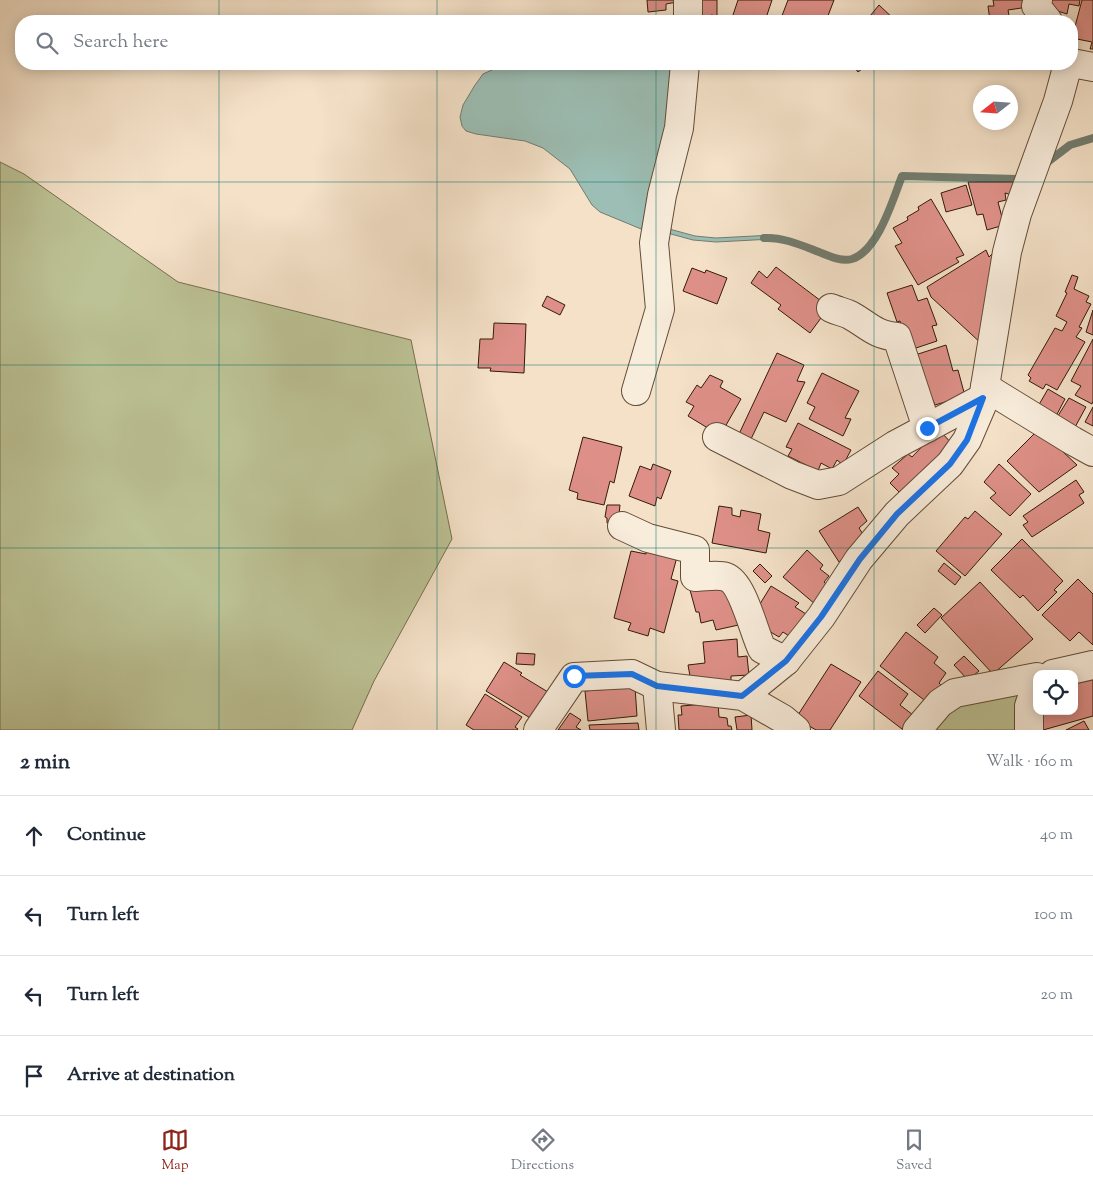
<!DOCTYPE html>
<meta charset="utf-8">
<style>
body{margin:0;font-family:"Sorts Mill Goudy",serif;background:#f2f2f3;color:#1f2937}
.controls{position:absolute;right:15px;bottom:15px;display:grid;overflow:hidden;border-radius:10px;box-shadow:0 2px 12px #0003}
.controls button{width:45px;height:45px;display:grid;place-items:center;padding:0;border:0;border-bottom:1px solid #e0e1e3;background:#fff;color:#1f2937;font:25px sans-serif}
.compass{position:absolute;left:973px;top:85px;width:45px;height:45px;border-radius:50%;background:#fff;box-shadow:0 2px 12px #0003;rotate:253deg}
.stop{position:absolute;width:15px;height:15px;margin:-11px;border:4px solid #1a73e8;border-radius:50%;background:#fff}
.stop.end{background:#1a73e8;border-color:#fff;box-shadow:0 1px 5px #0008}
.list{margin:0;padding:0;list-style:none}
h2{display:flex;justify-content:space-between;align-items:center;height:65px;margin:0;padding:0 20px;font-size:21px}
h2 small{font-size:16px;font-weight:400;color:#747a83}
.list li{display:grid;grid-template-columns:32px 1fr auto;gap:15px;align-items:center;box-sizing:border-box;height:80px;padding:0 20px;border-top:1px solid #e0e1e3}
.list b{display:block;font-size:19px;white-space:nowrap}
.list em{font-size:16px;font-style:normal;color:#747a83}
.icon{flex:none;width:28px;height:28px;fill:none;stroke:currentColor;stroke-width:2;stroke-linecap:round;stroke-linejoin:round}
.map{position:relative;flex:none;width:1093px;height:730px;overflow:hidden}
.search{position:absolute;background:#fff;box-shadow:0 2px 12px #0003;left:15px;right:15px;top:15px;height:55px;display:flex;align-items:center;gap:12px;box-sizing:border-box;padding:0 18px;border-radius:20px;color:#747a83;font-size:19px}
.sheet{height:385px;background:#fff}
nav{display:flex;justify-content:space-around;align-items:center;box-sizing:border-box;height:70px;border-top:1px solid #e0e1e3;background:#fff;font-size:14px;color:#747a83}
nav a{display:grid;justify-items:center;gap:2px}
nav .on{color:#8f2418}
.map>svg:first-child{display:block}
.green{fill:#bcc295;stroke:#786e4e}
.water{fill:#9cbeb4;stroke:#727c6f}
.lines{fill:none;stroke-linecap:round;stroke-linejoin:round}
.stream{stroke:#727c6f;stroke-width:8}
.building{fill:#de9088;stroke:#341a08}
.minor-casing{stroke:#644c38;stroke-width:30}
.minor{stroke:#f8ecdb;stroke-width:28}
.route{stroke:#1a73e8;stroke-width:6}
.grid{fill:none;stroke:#0f766e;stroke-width:1;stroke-opacity:0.55}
</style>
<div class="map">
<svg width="1093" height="730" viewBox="0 0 1093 730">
<rect width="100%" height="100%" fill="#f4e1c8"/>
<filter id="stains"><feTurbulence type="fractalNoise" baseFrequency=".004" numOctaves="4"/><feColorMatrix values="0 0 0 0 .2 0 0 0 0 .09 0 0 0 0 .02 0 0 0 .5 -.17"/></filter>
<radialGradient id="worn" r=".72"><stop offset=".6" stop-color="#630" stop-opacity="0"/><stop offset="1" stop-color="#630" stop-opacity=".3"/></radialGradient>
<!-- green -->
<g class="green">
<path d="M0,162l24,12 154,108 233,58 41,199 -78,142 -22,49h-352z"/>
<path d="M1033,686l-7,44h-98l18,-21z"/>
</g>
<!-- water -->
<g class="water">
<path d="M505,64h168c0,27 -6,54 -11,80 -7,30 -20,57 -16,87l-46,-19 -8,-7 -22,-36 -27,-21 -18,-7 -49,-7 -10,-3 -4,-5 -2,-9 3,-12 12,-20 8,-11z"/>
<path d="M662,227l33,9 21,2 57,-3v4l-57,3 -23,-2 -33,-9z"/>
</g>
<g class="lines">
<!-- stream -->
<g class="stream">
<path d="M1045,164l25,-19 23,-7"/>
<path d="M764,238c19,-1 37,7 55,14 10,4 22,10 33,7 26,-8 41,-60 50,-83l118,3"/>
</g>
</g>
<!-- building -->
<g class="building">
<path d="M647,0h30v2l-11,2v6l-18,2z"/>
<path d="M694,0h23v16l-6,-1v6h-17z"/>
<path d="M738,0h34l-7,21h-34z"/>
<path d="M788,0h46l-8,21h-46z"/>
<path d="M993,0h34l1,7 -20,3 2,11h-20l-2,-15h6z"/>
<path d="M1050,0h30l-1,6 -10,-2 -2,10 -19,-6z"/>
<path d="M1082,0h11v49h-3l2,-7 -20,-4z"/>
<path d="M879,5l17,16h-30z"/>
<path d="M852,64h16l-10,8z"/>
<path d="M968,182h50l-3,14 -10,-3 1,7 -8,2 6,23 -17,5 -4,-16 -6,1z"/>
<path d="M966,185l6,20 -26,7 -5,-19z"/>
<path d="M931,199l33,56 -8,3 3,4 -41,23 -23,-39 7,-3 -9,-15 15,-8 -1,-3 12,-7 -1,-3z"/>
<path d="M986,250l3,7 4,-4 -10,92 -52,-48 -4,-10z"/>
<path d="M776,267l53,40 -19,26 -32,-24 3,-4 -30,-22 8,-12 8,7z"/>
<path d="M692,268l13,5 1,-3 21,8 -10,26 -34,-13z"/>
<path d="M1072,275l6,2 -4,12 15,7 -3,6 5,2 -12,23 3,1 -6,9 9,5 -28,48 -11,-6 -3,5 -14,-8 2,-3 -3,-3 27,-47 7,3 5,-9 -11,-6 11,-23 -2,-1z"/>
<path d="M912,285l6,16 9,-3 10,27 -5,1 5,15 -27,9 -10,-29 -3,1 -10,-29z"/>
<path d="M547,296l18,9 -5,10 -18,-9z"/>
<path d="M1093,310v25l-7,-3z"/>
<path d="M494,323l32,1 -2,49 -34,-2 1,-3h-13l2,-29h13z"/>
<path d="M1093,339v62l-1,3 -17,-9 6,-9 -10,-5z"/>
<path d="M946,345l7,26 5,-1 7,26 -30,9 -3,-7 -7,2 -13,-44z"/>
<path d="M777,353l27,12 -7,16 8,1 -19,40 -22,-10 -13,27 -12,-5z"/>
<path d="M822,373l37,18 -14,27 6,1 -8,17 -34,-17 6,-12 -8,-4z"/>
<path d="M710,375l13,6 -3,6 21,12 -16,28 -9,6 -28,-17 6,-10 -8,-4 11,-17 4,3z"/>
<path d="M1048,389l17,10 -10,19 -18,-10z"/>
<path d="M1069,398l17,9 -12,22 -18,-10z"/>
<path d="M1093,407v19l-8,-4z"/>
<path d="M798,423l53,27 -8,15 -6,-5 -5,9 -11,-6 -3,8 -30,-15 4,-7 -6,-2z"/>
<path d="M1036,432l8,2 33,31 -38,27 -32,-31z"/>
<path d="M935,433h7l12,13 -51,50 -13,-13 9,-9 -7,-6 16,-14 4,3z"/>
<path d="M583,437l39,10 -8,36 -4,-2 -6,24 -27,-6 1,-6 -9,-3z"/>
<path d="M653,464l18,7 -10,28 -4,-2 -2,9 -26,-10 11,-30 11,4z"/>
<path d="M999,464l32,30 -21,22 -20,-18 6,-5 -12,-11z"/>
<path d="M1076,480l8,12 -5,3 5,8 -52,34 -9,-12 5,-3 -5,-6z"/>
<path d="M607,505h13l-2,19 -11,-1v-5l-2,-1z"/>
<path d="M719,506l13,2v7l8,2 1,-7 20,4 -3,16 12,3 -4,20 -54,-10z"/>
<path d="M858,507l9,14 -8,7 7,11 -9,12 -18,11 -20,-31z"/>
<path d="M975,511l27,23 -37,42 -29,-25 29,-34 3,2z"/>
<path d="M1022,539l41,42 -9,9 3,2 -19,19 -15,-16 -3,3 -29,-28z"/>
<path d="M647,550l30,7 -6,22 7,2 -14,52 -14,-5 -2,8 -20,-6 3,-7 -17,-5 17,-67 15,3z"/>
<path d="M807,550l16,15 -3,4 9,7 -5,6 6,5 -15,17 -32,-27z"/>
<path d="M944,563l17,14 -6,8 -17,-14z"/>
<path d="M760,564l12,12 -7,7 -12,-12z"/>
<path d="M1078,579l15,15v51l-14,-13 -9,9 -28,-26z"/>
<path d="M724,582l19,42 -27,6 -3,-10 -12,3 -2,-11h-3l-6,-22z"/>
<path d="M980,582l53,57 -40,35 -52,-56z"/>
<path d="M771,586l28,17 -4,4 11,7 -14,24 -9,-6 -4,5 -10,-6 -14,-19z"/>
<path d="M934,608l8,7 -17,18 -8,-8z"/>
<path d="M906,632l32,25 -4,6 12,10 -7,10 3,3 -14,17 -48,-37z"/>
<path d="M737,639l1,18 9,-1 2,19 -18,1v8l-41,-8 -2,-11 17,-2 -2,-21z"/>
<path d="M517,653l18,1 -1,11 -18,-1z"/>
<path d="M964,656l15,15 -11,9 -14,-15z"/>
<path d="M504,662l18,11 -2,2 28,17 -16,27 -46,-28z"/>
<path d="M831,664l30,18 -31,48h-14l-20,-12z"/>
<path d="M878,671l30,23 -8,11 13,10 -11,14 -43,-33z"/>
<path d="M1093,676v40l-50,14h-7l1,-19h37v-30z"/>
<path d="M635,687l2,29 -49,5 -3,-30z"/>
<path d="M485,694l37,23 -7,10 3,2 -1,1h-43l-8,-5z"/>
<path d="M718,703l1,14 8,1 1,8h3l1,4h-53l-1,-15h4l-1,-9z"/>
<path d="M570,713l11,7 -5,7 5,3h-23z"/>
<path d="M751,715l1,15h-15l-2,-13z"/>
<path d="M1084,721l5,9h-23z"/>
<path d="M638,723l1,7h-49l-1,-5z"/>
</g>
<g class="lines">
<!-- minor casing -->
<g class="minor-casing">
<g id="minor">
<path d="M1038,0l-2,6 12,15"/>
<path d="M688,21v-21"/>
<path d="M1072,63l21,4"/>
<path d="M831,308c6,3 13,4 19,7 20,11 23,19 47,22l30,91"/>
<path d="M985,387l88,54 20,11"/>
<path d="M636,391l24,-82 -6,-66 8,-48 17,-67 6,-64"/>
<path d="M717,437l75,38 26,10 21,-4 56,-36 88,-47"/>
<path d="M622,526l26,12 47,12v27c9,0 22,-3 31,0 17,6 28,56 36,72l24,12"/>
<path d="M1053,674l40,-9"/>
<path d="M657,686l4,44"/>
<path d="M743,696l43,-35 35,-44 38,-58 38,-45 53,-50 17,-24 15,-35 25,-153 10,-38 41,-113 10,-37"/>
<path d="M538,730l36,-53 58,-3 25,12 86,10 40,23 13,11"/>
<path d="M917,730l23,-27 15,-10 82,-16"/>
<path d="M1029,730v-24l8,-23"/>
</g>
</g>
<!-- minor -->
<use href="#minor" class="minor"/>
</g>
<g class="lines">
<!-- route -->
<path class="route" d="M574,676l58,-2 25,12 85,10 44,-35 35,-44 39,-58 37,-45 53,-50 17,-24 16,-42 -56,30"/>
</g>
<!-- grid -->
<path class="grid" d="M219,0v21M437,0v21M656,0v21M874,0v21M219,64v666M437,64v666M656,64v666M874,64v666M0,182h1093M0,365h1093M0,548h1093"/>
<rect width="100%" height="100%" filter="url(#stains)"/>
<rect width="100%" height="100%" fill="url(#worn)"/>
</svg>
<div class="controls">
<button><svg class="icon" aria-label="locate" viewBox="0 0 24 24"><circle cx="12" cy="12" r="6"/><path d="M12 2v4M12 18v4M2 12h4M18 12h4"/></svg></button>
</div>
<svg class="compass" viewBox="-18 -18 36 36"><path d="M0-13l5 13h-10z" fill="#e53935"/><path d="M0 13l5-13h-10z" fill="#747a83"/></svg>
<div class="stop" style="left:574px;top:676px"></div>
<div class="stop end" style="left:927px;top:428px"></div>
<div class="search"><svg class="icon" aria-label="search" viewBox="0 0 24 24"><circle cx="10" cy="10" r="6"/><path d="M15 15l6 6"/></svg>Search here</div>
</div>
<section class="sheet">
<h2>2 min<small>Walk · 160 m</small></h2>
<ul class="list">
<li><svg class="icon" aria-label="ahead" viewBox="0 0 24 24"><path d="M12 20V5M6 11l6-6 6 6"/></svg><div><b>Continue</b></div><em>40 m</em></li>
<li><svg class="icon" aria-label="left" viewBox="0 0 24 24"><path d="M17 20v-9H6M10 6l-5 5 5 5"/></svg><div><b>Turn left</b></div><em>100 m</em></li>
<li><svg class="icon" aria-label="left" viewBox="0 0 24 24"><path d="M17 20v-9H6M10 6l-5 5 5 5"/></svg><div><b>Turn left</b></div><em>20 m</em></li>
<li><svg class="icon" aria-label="arrive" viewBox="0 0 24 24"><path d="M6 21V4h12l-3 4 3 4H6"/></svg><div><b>Arrive at destination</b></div></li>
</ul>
</section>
<nav>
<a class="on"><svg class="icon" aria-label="map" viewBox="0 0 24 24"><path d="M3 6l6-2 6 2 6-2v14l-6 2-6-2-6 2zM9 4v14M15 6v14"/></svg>Map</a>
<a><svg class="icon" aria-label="directions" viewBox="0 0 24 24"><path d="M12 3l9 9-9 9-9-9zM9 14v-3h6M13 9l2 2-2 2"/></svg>Directions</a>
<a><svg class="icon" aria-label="saved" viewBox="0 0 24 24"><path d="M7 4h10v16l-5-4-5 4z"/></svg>Saved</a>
</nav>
